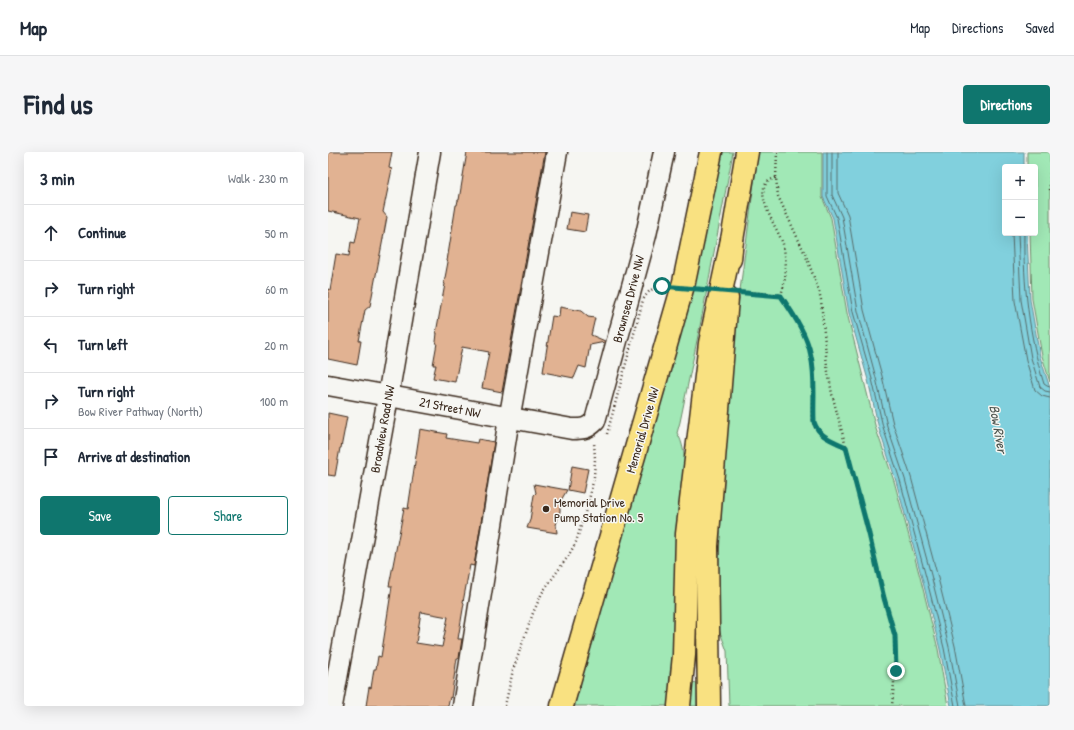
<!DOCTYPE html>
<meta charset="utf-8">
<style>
body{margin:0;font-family:"Patrick Hand",sans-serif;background:#f6f6f7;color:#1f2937}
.controls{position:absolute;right:12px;top:12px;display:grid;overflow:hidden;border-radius:4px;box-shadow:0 4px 16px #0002}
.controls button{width:36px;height:36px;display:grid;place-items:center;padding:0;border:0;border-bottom:1px solid #e0e1e3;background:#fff;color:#1f2937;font:20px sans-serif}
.stop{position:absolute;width:12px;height:12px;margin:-9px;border:3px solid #0f766e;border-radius:50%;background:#fff}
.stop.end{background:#0f766e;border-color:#fff;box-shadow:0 1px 4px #0008}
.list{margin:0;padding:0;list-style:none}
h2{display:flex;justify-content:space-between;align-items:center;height:52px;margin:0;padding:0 16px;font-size:17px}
h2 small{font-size:13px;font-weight:400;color:#747a83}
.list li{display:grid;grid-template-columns:26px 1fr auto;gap:12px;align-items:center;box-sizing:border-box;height:56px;padding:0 16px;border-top:1px solid #e0e1e3}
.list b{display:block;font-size:15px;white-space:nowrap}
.list p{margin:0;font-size:13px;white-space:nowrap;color:#747a83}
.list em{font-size:13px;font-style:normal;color:#747a83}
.actions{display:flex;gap:8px;padding:12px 16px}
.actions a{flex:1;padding:9px 0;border:1px solid #0f766e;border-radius:4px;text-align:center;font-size:14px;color:#0f766e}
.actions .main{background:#0f766e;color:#fff}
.icon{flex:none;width:22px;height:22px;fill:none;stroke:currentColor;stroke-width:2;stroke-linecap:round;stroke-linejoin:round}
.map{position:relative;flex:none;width:722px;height:554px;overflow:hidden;border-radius:4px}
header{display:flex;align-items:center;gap:24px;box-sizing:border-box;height:56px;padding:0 20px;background:#fff;border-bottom:1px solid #e0e1e3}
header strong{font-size:19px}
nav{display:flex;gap:22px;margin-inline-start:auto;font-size:14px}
.intro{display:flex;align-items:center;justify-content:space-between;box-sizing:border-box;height:96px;padding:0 24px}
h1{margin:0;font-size:28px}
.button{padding:10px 18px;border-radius:4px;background:#0f766e;color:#fff;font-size:14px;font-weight:700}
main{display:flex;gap:24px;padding:0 24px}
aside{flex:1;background:#fff;border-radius:4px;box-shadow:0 4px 16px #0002}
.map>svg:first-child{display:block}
.green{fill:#a1e8b6;stroke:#6e896a}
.water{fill:#81d0dd;stroke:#658e91}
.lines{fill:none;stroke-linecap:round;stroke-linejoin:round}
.shore{stroke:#576c6a;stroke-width:1}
.building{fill:#e1b292;stroke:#3b2a1e;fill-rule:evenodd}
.minor-casing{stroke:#3b2a1e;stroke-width:23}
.major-casing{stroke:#3b2a1e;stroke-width:25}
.highway-casing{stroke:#3b2a1e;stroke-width:25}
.path{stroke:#3b2a1e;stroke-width:2.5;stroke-dasharray:1 3;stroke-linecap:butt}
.minor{stroke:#f6f6f2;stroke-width:20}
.major{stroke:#f9e181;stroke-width:22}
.highway{stroke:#f9e181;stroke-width:22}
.path-bridge{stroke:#3b2a1e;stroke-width:2.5;stroke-dasharray:1 3;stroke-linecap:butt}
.route{stroke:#0f766e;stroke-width:5}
.poi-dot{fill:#3b2a1e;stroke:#f6f6f2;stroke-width:1.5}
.labels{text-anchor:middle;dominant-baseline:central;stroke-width:3;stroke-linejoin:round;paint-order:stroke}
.street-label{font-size:13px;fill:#3b2a1e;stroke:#f6f6f2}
.poi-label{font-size:13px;fill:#3b2a1e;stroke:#f6f6f2;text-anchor:start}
.water-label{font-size:14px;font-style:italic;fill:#4c544e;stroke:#f6f6f2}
</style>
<header>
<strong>Map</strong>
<nav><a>Map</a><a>Directions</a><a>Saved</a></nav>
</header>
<div class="intro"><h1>Find us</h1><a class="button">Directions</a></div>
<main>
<aside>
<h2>3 min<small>Walk · 230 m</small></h2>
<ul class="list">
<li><svg class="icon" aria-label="ahead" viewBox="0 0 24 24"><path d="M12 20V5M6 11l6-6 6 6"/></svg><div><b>Continue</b></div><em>50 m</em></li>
<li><svg class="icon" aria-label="right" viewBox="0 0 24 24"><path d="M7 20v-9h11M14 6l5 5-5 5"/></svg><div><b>Turn right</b></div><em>60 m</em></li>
<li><svg class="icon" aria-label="left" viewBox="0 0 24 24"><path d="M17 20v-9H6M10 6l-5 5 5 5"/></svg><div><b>Turn left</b></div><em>20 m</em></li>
<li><svg class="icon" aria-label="right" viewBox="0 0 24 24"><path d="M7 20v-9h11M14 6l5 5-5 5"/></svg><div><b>Turn right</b><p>Bow River Pathway (North)</p></div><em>100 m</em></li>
<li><svg class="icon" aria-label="arrive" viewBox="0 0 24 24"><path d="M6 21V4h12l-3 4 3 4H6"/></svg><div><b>Arrive at destination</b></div></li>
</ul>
<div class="actions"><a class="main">Save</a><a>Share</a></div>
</aside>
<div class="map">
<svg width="722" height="554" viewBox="0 0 722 554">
<rect width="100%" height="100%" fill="#f6f6f2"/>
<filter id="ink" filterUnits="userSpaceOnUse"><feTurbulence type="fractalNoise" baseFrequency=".025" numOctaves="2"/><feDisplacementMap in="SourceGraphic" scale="8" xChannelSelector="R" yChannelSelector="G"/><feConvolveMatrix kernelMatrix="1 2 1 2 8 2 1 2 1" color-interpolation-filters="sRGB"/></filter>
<g filter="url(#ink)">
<!-- green -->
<g class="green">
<path d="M394,0h11l-32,169 -21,101 -3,11c6,9 7,21 8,31l-15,242h-101l145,-518z"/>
<path d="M430,0h64v45l9,21 16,95 29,116 18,52 26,96 18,72 10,57h-219l-2,-55 -7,-19 -3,-11 2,-64 5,-97 12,-139z"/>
<path d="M699,0h23v230l-8,-26 -10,-57 -2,-66h5v-66h-8z"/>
<path d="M362,530l7,1v23h-10z"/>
</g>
<!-- water -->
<path class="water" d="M495,0h201v15h-19v66h22l3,67 10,57 10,31v318h-99l-11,-57 -18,-71 -26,-97 -17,-52 -11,-49 -19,-67 -16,-95 -10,-21z"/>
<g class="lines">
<!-- shore -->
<g class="shore">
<path d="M499,0v44l10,22 16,94 19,67 11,48 17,53 26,97 18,71 11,58"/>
<path d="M504,0v43l10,22 16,94 18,67 11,48 18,53 26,96 18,72 11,59"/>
<path d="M510,0v41l10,22 16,95 18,66 11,48 18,53 26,97 18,72 11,60"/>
<path d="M684,81l3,68 11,59 9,30 7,6 8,2"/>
<path d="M690,81l3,67 10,58 9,29 5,4 5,1"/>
<path d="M696,81c-1,51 5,103 20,151l3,2 3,1"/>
</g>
</g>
<!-- building -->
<g class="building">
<path d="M0,0h64l-3,16 3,1 -9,43 4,5 -5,27 -12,62 -5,4 -6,31h2l-4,24 -29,-6v-70l2,1 6,-36 13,2 2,-14 4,1 5,-25 -32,-7z"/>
<path d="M139,0h78l-43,240 -20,-4 7,-36 -27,-5 -7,35 -22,-4 3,-13h-3l4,-22 -1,-1 1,-9h-1l9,-49 -1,-1 4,-21 -1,-1 9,-56h1l1,-5h1z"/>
<path d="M242,60l18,3 -3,17 -18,-3z"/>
<path d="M232,155l21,4 7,6 7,1 -4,17 14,6v1l-15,3 -4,23 -7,-2 -5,12 -31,-6 9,-56 7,1z"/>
<path d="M0,261l19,4 -6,31h-1l-5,28 -7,-1z"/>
<path d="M92,277l27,5 -1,4 31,5 1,-4 16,3 -20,124 -4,-1 -7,37 1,1 -6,36h4l-3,19h-2l-6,40 -1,-1 -2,9h-82l3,-19 2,1 3,-19h2l2,-13 3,1 11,-71h-3l15,-78 4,1zM93,460l27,5 -6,30 -26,-4z"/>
<path d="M244,314l16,3 -5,24 -15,-3z"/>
<path d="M206,332l33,6 -7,12v9l-4,14 1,8 -30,-5 3,-8 4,-25 2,-2z"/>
</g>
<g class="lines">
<!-- minor casing -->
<g class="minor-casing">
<g id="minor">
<path d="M0,233l244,44c11,0 15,0 23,-8l51,-186 18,-83"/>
<path d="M4,554l53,-292 45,-262"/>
<path d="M135,554l44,-275 50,-279"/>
</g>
</g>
<!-- major casing -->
<g class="major-casing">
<g id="major">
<path d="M402,107l2,-19 15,-88"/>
<path d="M234,554l122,-424 27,-130"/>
<path d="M381,554l-2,-160 20,-248"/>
</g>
</g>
<!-- highway casing -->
<g class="highway-casing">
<path id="highway" d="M351,554l5,-51 3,-121 23,-191 22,-103"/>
</g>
<!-- path -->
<g class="path">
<path d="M449,0l-1,26 2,18 28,60 13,35 2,9 6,66 5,28 37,140 15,64 11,38v35l-3,35"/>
<path d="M722,21v20"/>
<path d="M448,26c-30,7 2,50 7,66 4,19 4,32 -2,51 12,19 26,39 30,61 5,21 2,44 2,66 6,15 19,18 33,25"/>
<path d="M177,554l8,-36 20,-57 9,-20 27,-38 7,-13 13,-42 5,-23 1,-18 -1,-17"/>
</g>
<!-- minor -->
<use href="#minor" class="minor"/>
<!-- major -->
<use href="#major" class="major"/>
<!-- highway -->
<use href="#highway" class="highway"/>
<!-- path-bridge -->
<path class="path-bridge" d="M279,282l36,-134c5,-9 9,-12 19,-14l119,9"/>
</g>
</g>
<g class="lines" filter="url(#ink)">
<!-- route -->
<path class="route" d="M334,134l119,10c12,18 26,38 30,60 5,21 2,44 3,66 5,15 18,18 32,25l23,87 15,64 11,38 1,35"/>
</g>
<!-- markers -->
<circle class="poi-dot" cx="218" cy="357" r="4"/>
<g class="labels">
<!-- street labels -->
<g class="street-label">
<text transform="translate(300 147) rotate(-75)">Brownsea Drive NW</text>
<text transform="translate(122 255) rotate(11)">21 Street NW</text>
<text transform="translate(54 277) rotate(-80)">Broadview Road NW</text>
<text transform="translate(314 278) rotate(-74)">Memorial Drive NW</text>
</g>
<!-- poi labels -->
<g class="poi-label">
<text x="226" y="350">Memorial Drive<tspan x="226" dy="15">Pump Station No. 5</tspan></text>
</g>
<!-- water labels -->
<g class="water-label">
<text transform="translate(671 277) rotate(80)">Bow River</text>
</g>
</g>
</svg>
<div class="controls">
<button>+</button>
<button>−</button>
</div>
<div class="stop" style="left:334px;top:134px"></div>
<div class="stop end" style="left:568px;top:519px"></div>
</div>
</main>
